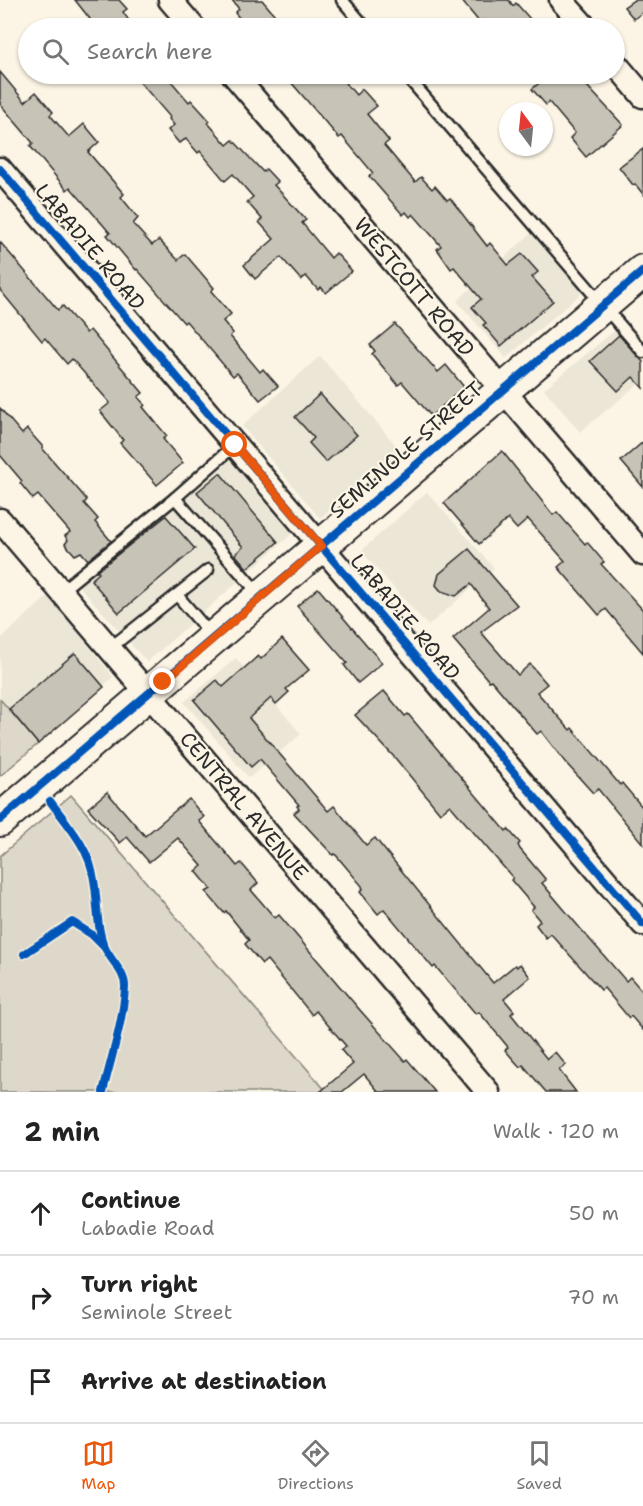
<!DOCTYPE html>
<meta charset="utf-8">
<style>
body{margin:0;font-family:"Shantell Sans",sans-serif;background:#f2f2f2;color:#222}
.compass{position:absolute;left:499px;top:102px;width:54px;height:54px;border-radius:50%;background:#fff;box-shadow:0 2px 4px #0004;rotate:345deg}
.stop{position:absolute;width:18px;height:18px;margin:-14px;border:4px solid #ea580c;border-radius:50%;background:#fff}
.stop.end{background:#ea580c;border-color:#fff;box-shadow:0 2px 6px #0008}
.list{margin:0;padding:0;list-style:none}
h2{display:flex;justify-content:space-between;align-items:center;height:78px;margin:0;padding:0 24px;font-size:26px}
h2 small{font-size:20px;font-weight:400;color:#767676}
.list li{display:grid;grid-template-columns:39px 1fr auto;gap:18px;align-items:center;box-sizing:border-box;height:84px;padding:0 24px;border-top:2px solid #e0e0e0}
.list b{display:block;font-size:22px;white-space:nowrap}
.list p{margin:0;font-size:20px;white-space:nowrap;color:#767676}
.list em{font-size:20px;font-style:normal;color:#767676}
.icon{flex:none;width:33px;height:33px;fill:none;stroke:currentColor;stroke-width:2;stroke-linecap:round;stroke-linejoin:round}
.map{position:relative;flex:none;width:643px;height:1092px;overflow:hidden}
.search{position:absolute;background:#fff;box-shadow:0 2px 4px #0004;left:18px;right:18px;top:18px;height:66px;display:flex;align-items:center;gap:15px;box-sizing:border-box;padding:0 21px;border-radius:33px;color:#767676;font-size:22px}
.sheet{height:330px;background:#fff}
nav{display:flex;justify-content:space-around;align-items:center;box-sizing:border-box;height:84px;border-top:2px solid #e0e0e0;background:#fff;font-size:16px;color:#767676}
nav a{display:grid;justify-items:center;gap:3px}
nav .on{color:#ea580c}
.map>svg:first-child{display:block}
.built{fill:#ece6d7}
.green{fill:#ded8ca;stroke:#84827a;stroke-width:1.5}
.building{fill:#c8c3b7;stroke:#2b2b2b;stroke-width:1.5}
.lines{fill:none;stroke-linecap:round;stroke-linejoin:round}
.lane-casing{stroke:#2b2b2b;stroke-width:15}
.street-casing{stroke:#2b2b2b;stroke-width:27}
.secondary-casing{stroke:#2b2b2b;stroke-width:36}
.lane{stroke:#fcf5e5;stroke-width:10}
.street{stroke:#fcf5e5;stroke-width:22}
.secondary{stroke:#fcf5e5;stroke-width:32}
.cycleway-casing{stroke:#fcf5e5;stroke-width:11}
.cycleway{stroke:#0057b8;stroke-width:8}
.route{stroke:#ea580c;stroke-width:8}
.labels{text-anchor:middle;dominant-baseline:central;stroke-width:4.5;stroke-linejoin:round;paint-order:stroke}
.street-label{font-size:21px;fill:#2b2b2b;stroke:#fcf5e5}
</style>
<div class="map">
<svg width="643" height="1092" viewBox="0 0 643 1092">
<rect width="100%" height="100%" fill="#fcf5e5"/>
<filter id="ink" filterUnits="userSpaceOnUse"><feTurbulence type="fractalNoise" baseFrequency=".0167" numOctaves="2"/><feDisplacementMap in="SourceGraphic" scale="12" xChannelSelector="R" yChannelSelector="G"/><feConvolveMatrix kernelMatrix="1 2 1 2 8 2 1 2 1" color-interpolation-filters="sRGB"/></filter>
<g filter="url(#ink)">
<!-- built -->
<g class="built">
<path d="M540,225l53,58 -87,75 -49,-57z"/>
<path d="M620,326l23,28v26l-63,52 -36,-43z"/>
<path d="M320,356l80,94 -80,68 -78,-92z"/>
<path d="M219,448l75,84 -147,130 -75,-84z"/>
<path d="M427,492l67,76 -66,58 -67,-75z"/>
<path d="M49,595l64,82 -113,99v-136z"/>
<path d="M236,658l65,76 -52,44 -65,-76z"/>
</g>
<!-- green -->
<g class="green">
<path d="M0,699l38,45 -38,32z"/>
<path d="M71,795l256,297h-327v-236z"/>
</g>
<!-- building -->
<g class="building">
<path d="M75,0h44l8,9 -4,3 11,16h-55l11,-9z"/>
<path d="M232,0h30l24,28h-38l-13,-15 4,-4z"/>
<path d="M461,0h48l4,6 3,-3 22,25h-46l-8,-8 -4,3z"/>
<path d="M634,0h9v12l-9,7 -10,-12z"/>
<path d="M0,72l25,30 11,-10 17,20 -3,3 19,22 15,-13 15,18 -11,10 36,42 -3,3 17,21 -5,6 19,21 7,-5 19,20 7,-6 29,34 -3,3 20,23 -8,7 10,12 -3,3 30,36 3,-3 15,17 -18,14 -23,-27 -4,3 -47,-55 -2,2 -47,-54 -1,1 -29,-35 3,-2 -6,-7 -34,-39 -3,3 -37,-44 3,-3 -33,-39z"/>
<path d="M133,74h32l24,28 2,-2 19,21 -2,2 19,22 6,-5 30,32 3,-3 12,13 -4,3 32,35 -4,3 29,35 5,-5 16,18 -26,22 -5,-6 -3,3 -12,-14 -5,4 -20,-23 -26,22 -11,-14 30,-26 -15,-17 3,-3 -15,-17 6,-5 -20,-23 -8,7 -25,-30 -2,2 -12,-14 -7,4 -11,-13 6,-5 -5,-6 1,-2z"/>
<path d="M284,74h54l18,21 6,-6 15,17 -10,8 22,27 -5,4 31,37 6,-5 11,12 3,-3 12,14 3,-2 37,48 3,-3 18,22 14,-11 16,18 -6,5 21,24 -52,45 -18,-21 3,-2 -14,-16 9,-8 -27,-32 -3,2 -14,-20 4,-3 -28,-32 -3,3 -4,-5 -3,3 -34,-39 4,-3 -31,-37 -3,2z"/>
<path d="M550,74h26l47,51 -37,32 -16,-19 5,-5 -26,-31 -3,3 -14,-16z"/>
<path d="M643,149v45l-8,-10 -2,1 -14,-18z"/>
<path d="M0,242l58,68 5,-4 23,27 4,-3 53,63 -5,4 7,8 -2,2 24,29 -4,3 20,24 -26,22 -37,-42 3,-3 -23,-29 10,-8 -38,-44 -5,5 -22,-26 -3,3 -42,-51z"/>
<path d="M395,324l43,48 8,-7 18,22 -33,29 -29,-34 -4,3 -26,-31 3,-3 -5,-6z"/>
<path d="M619,335l24,27v26l-10,-11 -15,14 -28,-30z"/>
<path d="M320,394l37,41 -31,27 -17,-19 5,-5 -19,-21z"/>
<path d="M0,408l22,26 5,-5 16,18 -1,1 40,46 5,6 -3,3 14,16 -3,3 16,19 -23,19 -7,-8 -6,3 -10,-11 3,-4 -3,-4 5,-4 -32,-37 -5,4 -13,-16 2,-2 -22,-26z"/>
<path d="M643,442v45l-22,-26z"/>
<path d="M502,451l51,64 4,-3 28,32 2,-2 17,20 -3,2 42,46v43l-37,-44 -7,6 -41,-48 7,-6 -37,-42 -11,10 -9,-10 -29,25 -35,-41z"/>
<path d="M220,473l58,69 -31,26 -12,-14 8,-7 -46,-55z"/>
<path d="M166,516l29,33 -76,64 -28,-33 8,-7 -2,-2z"/>
<path d="M469,549l48,56 -36,27 37,43 12,-11 17,20 -10,8 33,38 2,-2 48,57 2,-2 21,25v36l-45,-55 -5,4 -28,-31 -24,-31 -4,3 -46,-54 -2,1 -36,-42 36,-31 -18,-24 -15,12 -15,-5 -5,-6 3,-11z"/>
<path d="M318,588l64,75 -24,20 -14,-18 3,-2 -50,-57z"/>
<path d="M282,639l27,31 -23,19 3,3 -13,12 -5,-6 -22,20 79,93 6,-5 32,39 9,-7 118,145 22,-18 2,2 3,-3 10,13 -26,22 10,12 -3,3 36,45 8,-7 11,13 -7,5 17,22h-30l-23,-27 -3,2 -15,-17 3,-3 -29,-35 -3,2 -41,-48 -2,2 -49,-59 -6,5 -18,-22 3,-3 -1,-3 -27,-32 -2,1 -39,-42 5,-4 -2,-3 2,-1 -39,-46 -9,8 -57,-67 23,-20 6,7 35,-31 3,3z"/>
<path d="M75,653l29,34 -66,57 -29,-35z"/>
<path d="M384,691l21,25 3,-2 98,117 2,-2 12,14 -2,2 2,4 26,31 -4,3 37,44 47,54 4,-4 13,15v38l-12,-14 -2,2 -25,-30 -3,2 -50,-56 -5,4 -10,-13 4,-4 -9,-11 3,-3 -23,-27 2,-2 -63,-73 -10,8 -44,-54 -41,-44z"/>
<path d="M107,792l38,44 44,-37 15,18 -5,4 38,45 4,-3 17,20 -7,7 24,28 4,-3 80,94 46,52 2,-2 28,33h-56l-15,-18 -22,18h-22l33,-28 -12,-14 5,-4 -30,-35 -4,4 -45,-55 -5,4 -17,-20 4,-4 -23,-29 -2,2 -18,-21 5,-3 -15,-18 6,-5 -24,-28 -29,24 -22,-25 -7,6 -32,-35z"/>
</g>
<g class="lines">
<!-- lane casing -->
<g class="lane-casing">
<g id="lane">
<path d="M342,0l24,28"/>
<path d="M405,74l238,278"/>
<path d="M175,498l85,97"/>
<path d="M61,591l114,-93 60,-53"/>
<path d="M177,595l35,41"/>
<path d="M110,648l98,-78"/>
</g>
</g>
<!-- street casing -->
<g class="street-casing">
<g id="street">
<path d="M170,0l24,28"/>
<path d="M561,0l25,28"/>
<path d="M614,62l29,34"/>
<path d="M233,74l410,480"/>
<path d="M0,169l643,755"/>
<path d="M0,520l488,572"/>
</g>
</g>
<!-- secondary casing -->
<g class="secondary-casing">
<path id="secondary" d="M0,820l643,-549"/>
</g>
<!-- lane -->
<use href="#lane" class="lane"/>
<!-- street -->
<use href="#street" class="street"/>
<!-- secondary -->
<use href="#secondary" class="secondary"/>
<!-- cycleway casing -->
<g class="cycleway-casing">
<g id="cycleway">
<path d="M0,169l643,755"/>
<path d="M50,801c18,24 40,48 44,79 4,22 2,48 11,68 6,13 21,25 20,40 -2,35 -14,70 -22,104"/>
<path d="M0,820l643,-549"/>
<path d="M24,954l48,-32 19,12 14,14"/>
</g>
</g>
<!-- cycleway -->
<use href="#cycleway" class="cycleway"/>
</g>
</g>
<g class="lines" filter="url(#ink)">
<!-- route -->
<path class="route" d="M163,682l158,-136 -86,-101"/>
</g>
<g class="labels">
<!-- street labels -->
<g class="street-label">
<text transform="translate(90 247) rotate(50)">LABADIE ROAD</text>
<text transform="translate(414 287) rotate(50)">WESTCOTT ROAD</text>
<text transform="translate(406 450) rotate(-41)">SEMINOLE STREET</text>
<text transform="translate(405 617) rotate(50)">LABADIE ROAD</text>
<text transform="translate(244 806) rotate(50)">CENTRAL AVENUE</text>
</g>
</g>
</svg>
<svg class="compass" viewBox="-18 -18 36 36"><path d="M0-13l5 13h-10z" fill="#e53935"/><path d="M0 13l5-13h-10z" fill="#767676"/></svg>
<div class="stop" style="left:235px;top:445px"></div>
<div class="stop end" style="left:163px;top:682px"></div>
<div class="search"><svg class="icon" aria-label="search" viewBox="0 0 24 24"><circle cx="10" cy="10" r="6"/><path d="M15 15l6 6"/></svg>Search here</div>
</div>
<section class="sheet">
<h2>2 min<small>Walk · 120 m</small></h2>
<ul class="list">
<li><svg class="icon" aria-label="ahead" viewBox="0 0 24 24"><path d="M12 20V5M6 11l6-6 6 6"/></svg><div><b>Continue</b><p>Labadie Road</p></div><em>50 m</em></li>
<li><svg class="icon" aria-label="right" viewBox="0 0 24 24"><path d="M7 20v-9h11M14 6l5 5-5 5"/></svg><div><b>Turn right</b><p>Seminole Street</p></div><em>70 m</em></li>
<li><svg class="icon" aria-label="arrive" viewBox="0 0 24 24"><path d="M6 21V4h12l-3 4 3 4H6"/></svg><div><b>Arrive at destination</b></div></li>
</ul>
</section>
<nav>
<a class="on"><svg class="icon" aria-label="map" viewBox="0 0 24 24"><path d="M3 6l6-2 6 2 6-2v14l-6 2-6-2-6 2zM9 4v14M15 6v14"/></svg>Map</a>
<a><svg class="icon" aria-label="directions" viewBox="0 0 24 24"><path d="M12 3l9 9-9 9-9-9zM9 14v-3h6M13 9l2 2-2 2"/></svg>Directions</a>
<a><svg class="icon" aria-label="saved" viewBox="0 0 24 24"><path d="M7 4h10v16l-5-4-5 4z"/></svg>Saved</a>
</nav>
